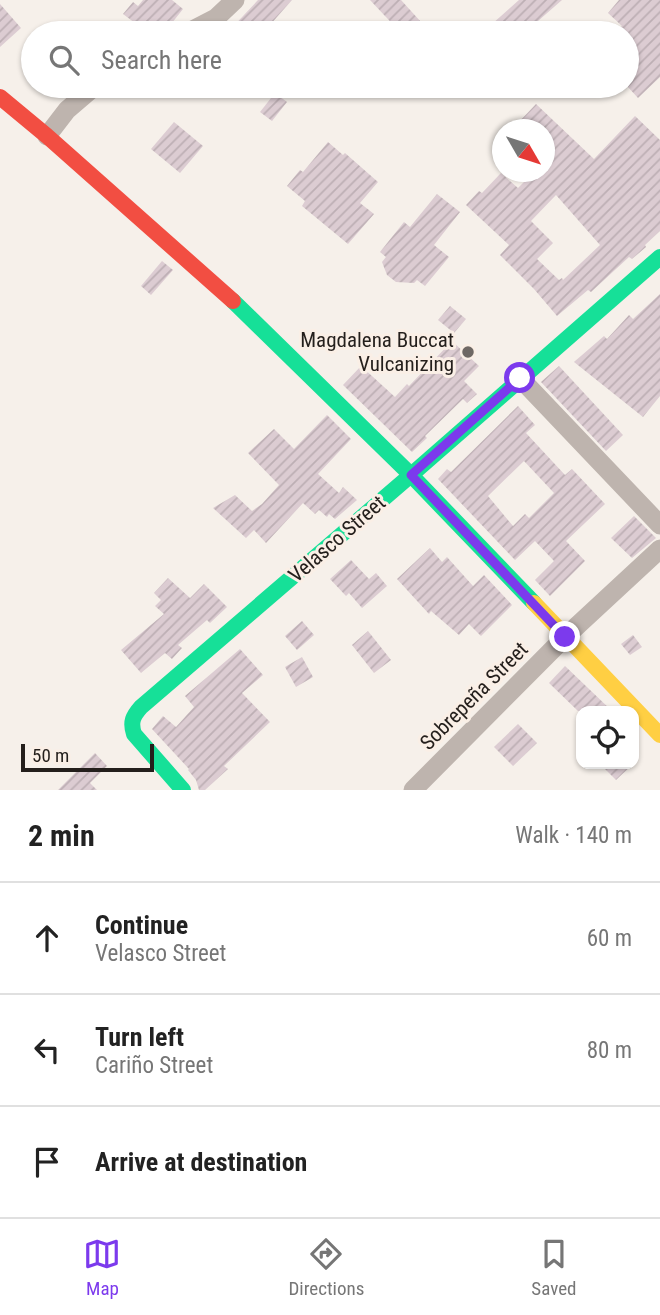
<!DOCTYPE html>
<meta charset="utf-8">
<style>
body{margin:0;font-family:"Roboto Condensed",sans-serif;background:#f2f2f2;color:#222}
.controls{position:absolute;right:21px;bottom:21px;display:grid;overflow:hidden;border-radius:14px;box-shadow:0 2px 5px #0004}
.controls button{width:63px;height:63px;display:grid;place-items:center;padding:0;border:0;border-bottom:2px solid #e0e0e0;background:#fff;color:#222;font:35px sans-serif}
.compass{position:absolute;left:492px;top:119px;width:63px;height:63px;border-radius:50%;background:#fff;box-shadow:0 2px 5px #0004;rotate:129deg}
.scale{position:absolute;left:21px;bottom:18px;width:133px;box-sizing:border-box;padding-left:7px;border:4px solid #241f1c;border-top:0;font-size:19px;line-height:24px;white-space:nowrap;color:#241f1c;-webkit-text-stroke:5px #faefe6;paint-order:stroke}
.stop{position:absolute;width:21px;height:21px;margin:-16px;border:5px solid #7c3aed;border-radius:50%;background:#fff}
.stop.end{background:#7c3aed;border-color:#fff;box-shadow:0 2px 7px #0008}
.list{margin:0;padding:0;list-style:none}
h2{display:flex;justify-content:space-between;align-items:center;height:91px;margin:0;padding:0 28px;font-size:30px}
h2 small{font-size:23px;font-weight:400;color:#767676}
.list li{display:grid;grid-template-columns:46px 1fr auto;gap:21px;align-items:center;box-sizing:border-box;height:112px;padding:0 28px;border-top:2px solid #e0e0e0}
.list b{display:block;font-size:26px;white-space:nowrap}
.list p{margin:0;font-size:23px;white-space:nowrap;color:#767676}
.list em{font-size:23px;font-style:normal;color:#767676}
.icon{flex:none;width:38px;height:38px;fill:none;stroke:currentColor;stroke-width:2;stroke-linecap:round;stroke-linejoin:round}
.map{position:relative;flex:none;width:660px;height:790px;overflow:hidden}
.search{position:absolute;background:#fff;box-shadow:0 2px 5px #0004;left:21px;right:21px;top:21px;height:77px;display:flex;align-items:center;gap:18px;box-sizing:border-box;padding:0 24px;border-radius:38px;color:#767676;font-size:26px}
.sheet{height:427px;background:#fff}
nav{display:flex;justify-content:space-around;align-items:center;box-sizing:border-box;height:98px;border-top:2px solid #e0e0e0;background:#fff;font-size:19px;color:#767676}
nav a{display:grid;justify-items:center;gap:4px}
nav .on{color:#7c3aed}
.map>svg:first-child{display:block}
.building{fill:url(#building-hatch);fill-rule:evenodd}
.lines{fill:none;stroke-linecap:round;stroke-linejoin:round}
.street{stroke:#beb4ae;stroke-width:19}
.fast{stroke:#16e098;stroke-width:16}
.slow{stroke:#ffcf43;stroke-width:16}
.jam{stroke:#f24e42;stroke-width:16}
.route{stroke:#7c3aed;stroke-width:9}
.poi-dot{fill:#6e6864;stroke:#faefe6;stroke-width:2.5}
.labels{text-anchor:middle;dominant-baseline:central;stroke-width:6;stroke-linejoin:round;paint-order:stroke}
.poi-label{font-size:21px;fill:#241f1c;stroke:#faefe6;text-anchor:end}
.street-label{font-size:21px;fill:#241f1c;stroke:#faefe6}
</style>
<div class="map">
<svg width="660" height="790" viewBox="0 0 660 790">
<defs>
<pattern id="building-hatch" width="6" height="6" patternUnits="userSpaceOnUse" patternTransform="scale(1.75)"><rect width="6" height="6" fill="#dcccd2"/><path d="M-1 1l2-2M0 6l6-6M5 7l2-2" fill="none" stroke="#bdafb4"/></pattern>
</defs>
<rect width="100%" height="100%" fill="#f6f0ea"/>
<!-- building -->
<g class="building">
<path d="M143,0h29l11,9 -19,24 -16,-12 -5,8 -20,-15 10,-12 5,4z"/>
<path d="M258,0h34l-23,26 -5,-5 -11,12h-26z"/>
<path d="M370,0h31l30,33h-30z"/>
<path d="M519,0h43l-24,21 3,3 -11,9h-48z"/>
<path d="M619,0h41v77l-22,21 -11,-12v-53h-13l8,-7 -14,-13z"/>
<path d="M0,4l21,24 -21,19z"/>
<path d="M275,93l12,9 -15,19 -12,-9z"/>
<path d="M536,104l58,55 41,-43 25,24v91l-15,14 1,2 -14,12 -3,-2 -38,35 -3,-2 -31,26 -23,-27 -34,-34 9,-10 -43,-40 13,-14 3,2 19,-20 17,15 16,-16h10v-42h-18l-7,-8zM556,195l44,50 -37,35 -1,-2 -3,2 -22,-21 16,-16 -22,-22z"/>
<path d="M174,122l29,24 -23,27 -29,-24z"/>
<path d="M328,142l15,13 2,-2 33,29 -18,21 14,11 -26,30 -46,-38 3,-5 -18,-15 13,-16 3,2z"/>
<path d="M437,194l23,18 -26,33 15,12 -24,29 -8,-6 -3,3 -18,-1 -9,-7 -5,-13 4,-5 -6,-5 24,-30 6,5z"/>
<path d="M162,261l11,9 -22,25 -10,-9z"/>
<path d="M660,294v102l-17,21 -69,-55 30,-26 3,3 22,-24 4,4z"/>
<path d="M450,306l16,13 -12,14 -16,-13z"/>
<path d="M452,341l27,25 -15,15 13,13 -10,9 -4,-4 -38,37 2,2 -15,14 -69,-67 18,-19 34,31 12,-13 2,2z"/>
<path d="M559,366l64,69 -17,16 -65,-69z"/>
<path d="M518,406l17,19 -9,8 39,42 7,-6 33,35 -39,37 19,20 -35,35 -15,-16 19,-19 -19,-20 -20,19 -77,-81 9,-10 4,3zM524,461l30,32 -25,25 -4,-4 -12,12 -25,-30z"/>
<path d="M327,415l24,24 -33,35 21,19 4,-6 14,13 -22,19 -6,-5 -2,3 -8,-7 -4,4 -12,-11 -37,40 -12,-13 -8,8 -33,-30 22,-13 17,16 10,-7 17,-19 -31,-32 26,-24 20,20z"/>
<path d="M634,516l22,22 -24,20 -21,-20z"/>
<path d="M430,548l12,14 5,-5 26,29 11,-11 28,30 -31,31 -12,-12 -10,11 -28,-24 -2,3 -32,-35z"/>
<path d="M351,560l18,19 7,-6 11,13 -25,22 -13,-15 -3,3 -16,-17z"/>
<path d="M168,578l22,20 14,-14 23,23 -17,16 -3,-3 -29,25 4,3 -10,11 -7,-6 -24,20 -20,-23 43,-36 -9,-8 6,-6 -7,-7z"/>
<path d="M302,621l12,14 -17,15 -12,-14z"/>
<path d="M368,631l23,29 -17,13 -22,-28z"/>
<path d="M633,635l9,12 -12,8 -9,-11z"/>
<path d="M240,649l23,26 -21,18 28,29 -46,44 4,3 -23,21h-6l-3,-10 -8,-10 1,-1 -37,-40 11,-13 13,11 18,-20 -9,-11z"/>
<path d="M302,657l11,20 -17,10 -11,-20z"/>
<path d="M565,666l47,45h-34l-29,-28z"/>
<path d="M518,724l19,19 -24,23 -19,-19z"/>
<path d="M95,753l12,13 -17,17 7,7h-39z"/>
<path d="M600,764h33l-17,16z"/>
</g>
<g class="lines">
<!-- street -->
<g class="street">
<path d="M187,33l29,-15 19,-18"/>
<path d="M47,136l20,-26 28,-24"/>
<path d="M520,378l140,147"/>
<path d="M413,790l152,-153 95,-88"/>
</g>
<!-- fast -->
<g class="fast">
<path d="M233,301l178,174 123,128"/>
<path d="M183,790l-49,-56c-4,-12 -1,-18 7,-27l270,-232 249,-218"/>
</g>
<!-- slow -->
<path class="slow" d="M534,603l126,132"/>
<!-- jam -->
<path class="jam" d="M0,97l47,39 186,165"/>
</g>
<g class="lines">
<!-- route -->
<path class="route" d="M520,378l-109,97 154,162"/>
</g>
<!-- markers -->
<circle class="poi-dot" cx="468" cy="352" r="7"/>
<g class="labels">
<!-- poi labels -->
<g class="poi-label">
<text x="454" y="340">Magdalena Buccat<tspan x="454" dy="24">Vulcanizing</tspan></text>
</g>
<!-- street labels -->
<g class="street-label">
<text transform="translate(337 539) rotate(-41)">Velasco Street</text>
<text transform="translate(474 696) rotate(-45)">Sobrepeña Street</text>
</g>
</g>
</svg>
<div class="controls">
<button><svg class="icon" aria-label="locate" viewBox="0 0 24 24"><circle cx="12" cy="12" r="6"/><path d="M12 2v4M12 18v4M2 12h4M18 12h4"/></svg></button>
</div>
<svg class="compass" viewBox="-18 -18 36 36"><path d="M0-13l5 13h-10z" fill="#e53935"/><path d="M0 13l5-13h-10z" fill="#767676"/></svg>
<div class="scale">50 m</div>
<div class="stop" style="left:520px;top:378px"></div>
<div class="stop end" style="left:565px;top:637px"></div>
<div class="search"><svg class="icon" aria-label="search" viewBox="0 0 24 24"><circle cx="10" cy="10" r="6"/><path d="M15 15l6 6"/></svg>Search here</div>
</div>
<section class="sheet">
<h2>2 min<small>Walk · 140 m</small></h2>
<ul class="list">
<li><svg class="icon" aria-label="ahead" viewBox="0 0 24 24"><path d="M12 20V5M6 11l6-6 6 6"/></svg><div><b>Continue</b><p>Velasco Street</p></div><em>60 m</em></li>
<li><svg class="icon" aria-label="left" viewBox="0 0 24 24"><path d="M17 20v-9H6M10 6l-5 5 5 5"/></svg><div><b>Turn left</b><p>Cariño Street</p></div><em>80 m</em></li>
<li><svg class="icon" aria-label="arrive" viewBox="0 0 24 24"><path d="M6 21V4h12l-3 4 3 4H6"/></svg><div><b>Arrive at destination</b></div></li>
</ul>
</section>
<nav>
<a class="on"><svg class="icon" aria-label="map" viewBox="0 0 24 24"><path d="M3 6l6-2 6 2 6-2v14l-6 2-6-2-6 2zM9 4v14M15 6v14"/></svg>Map</a>
<a><svg class="icon" aria-label="directions" viewBox="0 0 24 24"><path d="M12 3l9 9-9 9-9-9zM9 14v-3h6M13 9l2 2-2 2"/></svg>Directions</a>
<a><svg class="icon" aria-label="saved" viewBox="0 0 24 24"><path d="M7 4h10v16l-5-4-5 4z"/></svg>Saved</a>
</nav>
